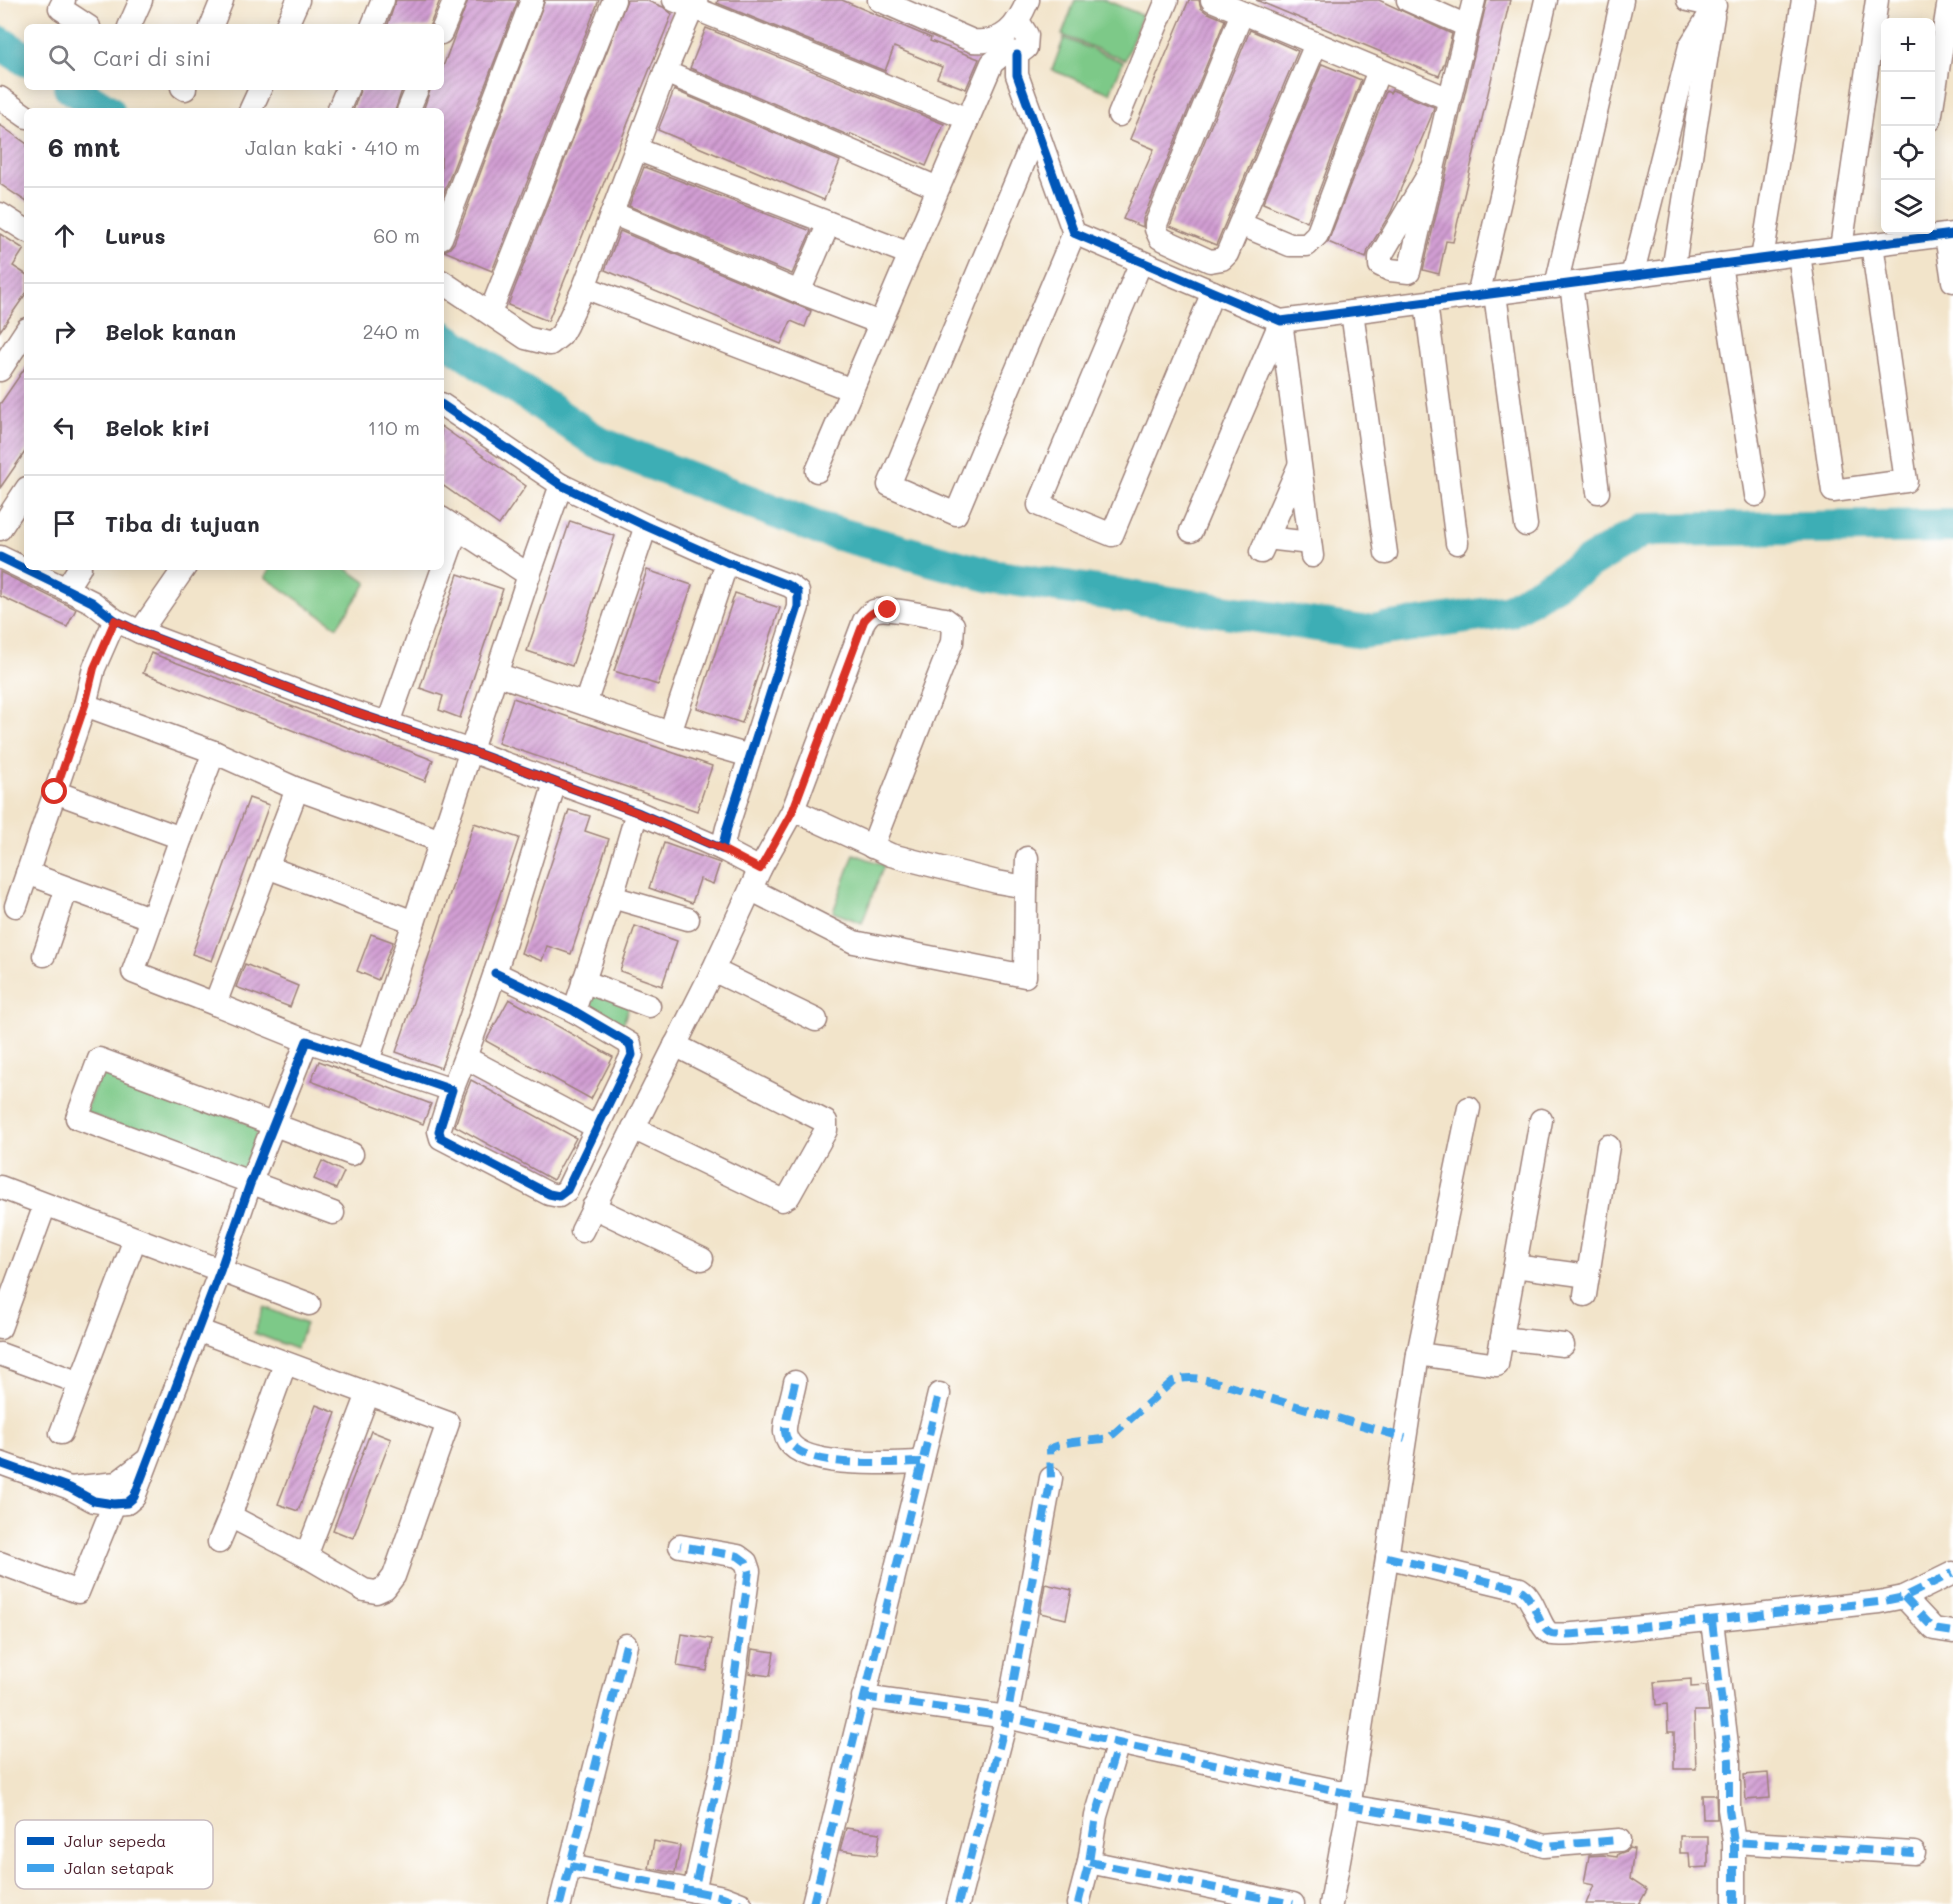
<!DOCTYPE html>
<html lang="id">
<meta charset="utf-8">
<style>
body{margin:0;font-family:Mali,sans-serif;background:#f2f2f3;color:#2b2b33}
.controls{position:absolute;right:18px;top:18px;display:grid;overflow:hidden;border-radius:9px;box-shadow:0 3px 15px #0003}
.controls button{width:54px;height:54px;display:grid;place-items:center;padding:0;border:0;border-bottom:2px solid #e1e1e2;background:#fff;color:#2b2b33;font:30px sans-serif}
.stop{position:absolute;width:18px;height:18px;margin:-14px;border:4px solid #d93025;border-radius:50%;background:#fff}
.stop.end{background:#d93025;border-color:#fff;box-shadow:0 2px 6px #0008}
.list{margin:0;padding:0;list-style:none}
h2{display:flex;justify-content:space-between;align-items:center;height:78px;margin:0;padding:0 24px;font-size:26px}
h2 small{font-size:20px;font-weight:400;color:#7c7c81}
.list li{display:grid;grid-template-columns:39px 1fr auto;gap:18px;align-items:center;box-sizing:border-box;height:96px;padding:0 24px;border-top:2px solid #e1e1e2}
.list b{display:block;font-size:22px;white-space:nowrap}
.list em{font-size:20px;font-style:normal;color:#7c7c81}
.icon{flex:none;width:33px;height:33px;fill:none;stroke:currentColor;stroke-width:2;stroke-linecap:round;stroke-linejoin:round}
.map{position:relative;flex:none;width:1953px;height:1904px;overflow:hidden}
.search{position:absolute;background:#fff;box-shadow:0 3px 15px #0003;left:24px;top:24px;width:420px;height:66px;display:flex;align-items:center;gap:15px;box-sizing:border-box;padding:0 21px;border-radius:9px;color:#7c7c81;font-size:22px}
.panel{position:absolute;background:#fff;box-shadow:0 3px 15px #0003;left:24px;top:108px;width:420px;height:462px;border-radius:9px}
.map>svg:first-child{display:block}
.park{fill:#7dc988;stroke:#64745a;stroke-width:1.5}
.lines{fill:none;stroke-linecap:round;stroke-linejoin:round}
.river{stroke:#3caeb5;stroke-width:34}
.building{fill:url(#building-hatch)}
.minor-casing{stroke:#9e827a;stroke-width:25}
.minor{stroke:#fff;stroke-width:22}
.quiet{stroke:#40a2eb;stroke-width:8;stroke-dasharray:15 8;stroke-linecap:butt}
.cycleway-casing{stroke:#fff;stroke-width:13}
.cycleway{stroke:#0057b8;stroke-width:9}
.route{stroke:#d93025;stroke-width:8}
.key{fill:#fff;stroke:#c9bcbf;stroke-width:1.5}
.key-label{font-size:16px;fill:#4a1f2b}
</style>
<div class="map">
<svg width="1953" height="1904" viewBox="0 0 1953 1904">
<defs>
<pattern id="building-hatch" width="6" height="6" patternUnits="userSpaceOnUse" patternTransform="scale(1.5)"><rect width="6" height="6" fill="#d19ed3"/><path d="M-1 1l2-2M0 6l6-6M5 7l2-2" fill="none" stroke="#ac80ab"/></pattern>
</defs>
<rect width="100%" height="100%" fill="#fff"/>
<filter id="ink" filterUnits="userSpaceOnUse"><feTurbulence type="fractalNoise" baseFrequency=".0167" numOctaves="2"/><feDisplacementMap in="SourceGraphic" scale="12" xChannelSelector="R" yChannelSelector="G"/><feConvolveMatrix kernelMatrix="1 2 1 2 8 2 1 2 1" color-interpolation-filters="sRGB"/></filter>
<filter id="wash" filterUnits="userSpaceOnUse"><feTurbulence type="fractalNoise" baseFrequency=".008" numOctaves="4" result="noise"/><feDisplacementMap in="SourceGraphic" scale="24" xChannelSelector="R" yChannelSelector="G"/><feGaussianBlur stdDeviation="1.35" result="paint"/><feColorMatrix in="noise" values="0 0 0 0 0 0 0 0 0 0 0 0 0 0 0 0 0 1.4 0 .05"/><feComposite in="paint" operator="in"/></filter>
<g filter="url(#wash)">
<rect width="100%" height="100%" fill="#f2e4ca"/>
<!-- park -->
<g class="park">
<path d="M1075,0h30l37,15 -17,45 -63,-25z"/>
<path d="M1064,38l59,24 -13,31 -58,-23z"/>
<path d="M271,567h73l23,16 -30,44 -72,-50z"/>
<path d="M854,854l30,11 -22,58 -29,-11z"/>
<path d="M589,992l40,13 -6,20 -40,-13z"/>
<path d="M102,1068l157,60 -17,45 -157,-61z"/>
<path d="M264,1307l42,17 -10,25 -42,-16z"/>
</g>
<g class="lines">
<!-- river -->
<g class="river">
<path d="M0,43l27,17"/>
<path d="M70,87l38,24"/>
<path d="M441,336l158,107 218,85 175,48 371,56 146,-21 134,-81 310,-4"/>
</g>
</g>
<g id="blocks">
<!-- building -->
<g class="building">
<path d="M396,0h44l-11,27h-42z"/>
<path d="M468,0h50l-77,200v-89h-18l8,-24h10v-15z"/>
<path d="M545,0h54l-107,271 -48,-20 6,-3 4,-5z"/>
<path d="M627,0h18l18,7 9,7 -124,307 -40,-16z"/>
<path d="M718,0h124l89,38 -1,3 49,18 -13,30 -29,-11 5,-11 -48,-20 -9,24 -168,-68z"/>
<path d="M1189,0h10l2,8 5,4 19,8 -82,199v8l-20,-8 31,-70 -24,-10z"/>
<path d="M1256,0h123l73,34 -8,30 -5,12z"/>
<path d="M1487,0h23l-57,242 -7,-1 -7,33 -16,-4z"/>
<path d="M706,28l238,96 -18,42 -75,-32 -1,2 -160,-68z"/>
<path d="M1250,30l48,21 -82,194 -46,-19z"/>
<path d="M1322,64l39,16 -54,142 -44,-19z"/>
<path d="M361,87h42l-8,24h-42z"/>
<path d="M674,90l166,71 -16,39 -166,-70z"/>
<path d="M1392,90l42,17 -3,10 -40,95 -23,38 -2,8 -38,-16 58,-151 4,2z"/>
<path d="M0,125l27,19v58l-27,-18z"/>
<path d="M644,167l167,64 -19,43 -163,-68z"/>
<path d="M620,231l191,80 -6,16 -14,-6 -10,23 -176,-74z"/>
<path d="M0,234l24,15 -11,17 14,9v17l-27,39z"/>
<path d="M27,365v84l-27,39v-84z"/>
<path d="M441,426l85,60 -27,39 -58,-41z"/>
<path d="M570,521l45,15 -43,130 -45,-15z"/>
<path d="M647,570l45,15 -34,100 -44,-14z"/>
<path d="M0,572l76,37 -9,18 -67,-31z"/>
<path d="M458,574l45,15 -43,129 -21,-8 4,-14 -23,-8z"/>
<path d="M735,593l45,15 -38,115 -45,-15z"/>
<path d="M151,653l282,107 -8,21 -282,-108z"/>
<path d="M513,698l199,68 -15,45 -199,-68z"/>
<path d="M249,798l20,7 -57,156 -20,-7z"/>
<path d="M569,810l21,6 -5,15 24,8 -38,115 -24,-8 -5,15 -21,-8z"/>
<path d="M474,823l45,15 -78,230 -45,-16z"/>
<path d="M664,843l56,20 -7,21 -13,-5 -8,24 -43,-15z"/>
<path d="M635,926l42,15 -15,45 -42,-15z"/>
<path d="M371,934l22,8 -15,38 -21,-9z"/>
<path d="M245,964l53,22 -8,21 -54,-20z"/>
<path d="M509,999l104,58 -22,42 -105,-58z"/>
<path d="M319,1061l112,43 -8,20 -112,-43z"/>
<path d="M471,1080l105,58 -23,42 -98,-54 10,-31z"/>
<path d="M322,1161l22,11 -8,17 -22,-10z"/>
<path d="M316,1405l20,8 -38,98 -20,-7z"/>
<path d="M371,1431l20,8 -38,99 -20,-8z"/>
<path d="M1045,1584l27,6 -6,29 -26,-6z"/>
<path d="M682,1634l30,5 -5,32 -30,-5z"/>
<path d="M752,1649l22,3 -4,24 -21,-3z"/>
<path d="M1691,1679v8l15,-1 3,25h-15l2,58h-22v-37h-6l-1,-28 -11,1 -2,-23z"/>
<path d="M1768,1773l2,25 -24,2 -2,-25z"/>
<path d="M1702,1795h14l1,24h-14z"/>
<path d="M846,1828l34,5 -3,22 -37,-5z"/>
<path d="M1680,1836h28v31l-18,1 -1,-15h-9z"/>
<path d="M654,1841l26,5 -5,27 -26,-5z"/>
<path d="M1629,1848l5,1 -4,30 17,11 -8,14h-53l8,-19 -10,-2 5,-27 14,-1 14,2 1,-3 8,-3z"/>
</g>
</g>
</g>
<g filter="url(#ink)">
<use href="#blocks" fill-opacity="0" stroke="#9e827a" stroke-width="1.5"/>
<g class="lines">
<!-- minor casing -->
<g class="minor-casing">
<g id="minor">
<path d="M64,0l-4,8 29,19"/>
<path d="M674,0l294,119"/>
<path d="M879,0l94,41c31,3 44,-15 55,-41"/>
<path d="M1212,0l237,99"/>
<path d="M1408,0l59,26"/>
<path d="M1242,13l-86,211v5l4,9 50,23 12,-2 5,-5 89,-210"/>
<path d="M129,27l12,-27"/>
<path d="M211,27l11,-27"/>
<path d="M286,27l12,-27"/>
<path d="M372,27l11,-27"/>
<path d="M441,33l14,-33"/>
<path d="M1005,49l12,6 9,-7 1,-13 -9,-14"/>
<path d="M1017,55v20l57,158 207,88 672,-87"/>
<path d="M665,72l273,116"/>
<path d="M182,87l3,2v-2"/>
<path d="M0,98l27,19"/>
<path d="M250,111l11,-24"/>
<path d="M338,111l10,-24"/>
<path d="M408,111l10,-24"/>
<path d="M1119,115l48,-115"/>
<path d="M1930,120l19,-120"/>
<path d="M1037,131l-148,354 67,29 118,-281"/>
<path d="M636,149l274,105"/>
<path d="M1434,165l-54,92v8l10,5 19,2c21,-91 42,-182 65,-272"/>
<path d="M612,213l187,79 81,31"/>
<path d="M0,214l27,17"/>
<path d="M1240,224l50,21h17l10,-10 62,-165"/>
<path d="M1946,235l7,46"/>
<path d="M441,238l91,-238"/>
<path d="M1841,248l36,-248"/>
<path d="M1799,254l34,237 73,-10 -34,-237"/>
<path d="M1762,259l41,-259"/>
<path d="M1141,262l-102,243 73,30 101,-243"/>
<path d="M1720,264l36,231"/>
<path d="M1673,271l40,-255"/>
<path d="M1632,276l58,-230 25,-40 -27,-6"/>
<path d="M441,281l85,57 24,6 11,-9 5,-9 18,-39 81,-215 31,-72"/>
<path d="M1571,284l27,208"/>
<path d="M1556,286l66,-286"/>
<path d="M584,287l268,103"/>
<path d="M799,292l30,-69"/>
<path d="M1495,294l31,231"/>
<path d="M1478,296l68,-296"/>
<path d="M1426,303l31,240"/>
<path d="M1352,312l34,241"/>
<path d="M490,313l124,-313"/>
<path d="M1281,321l31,235"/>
<path d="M0,370l27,-41"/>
<path d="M817,471l175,-408 15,-12"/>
<path d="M441,518l88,57"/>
<path d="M0,529l27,-41"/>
<path d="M1191,531l89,-208"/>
<path d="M1267,538l43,5"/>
<path d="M1261,552l38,-86"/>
<path d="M0,557l66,32 26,13 23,18 25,12 199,75 132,44 166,61 85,37 5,-21 71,-221v-15l-8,-6 -63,-24 -81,-36 -85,-41 -120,-81"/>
<path d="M66,589l14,-22"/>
<path d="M140,632l45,-65"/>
<path d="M496,674l174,59 80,23"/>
<path d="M585,704l61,-178"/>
<path d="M85,705l129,47 83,37 144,52"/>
<path d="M388,723l69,-194"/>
<path d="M670,733l57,-171"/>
<path d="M297,789l-82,215 92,37"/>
<path d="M55,792l126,46 -48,134 82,32"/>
<path d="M793,810l71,-189c3,-4 5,-8 10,-10 13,-5 56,6 71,8l8,6 -1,17 -80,205"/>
<path d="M181,838l33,-86"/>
<path d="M267,867l147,55"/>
<path d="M27,873l125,46"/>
<path d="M1026,887l1,-29"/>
<path d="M752,890l102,52 171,34 1,-89 -29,-5 -106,-27 -98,-45 -33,59"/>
<path d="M612,897l76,22"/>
<path d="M16,906l69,-201 9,-37 21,-48"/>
<path d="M44,955l23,-67"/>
<path d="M713,970l103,50"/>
<path d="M583,981l66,25"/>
<path d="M574,1011l38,-114 25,-85"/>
<path d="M466,1058l130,69"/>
<path d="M368,1061l161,-486 32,-90"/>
<path d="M452,1090c41,-100 70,-204 103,-307"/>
<path d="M1469,1108l-51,246 79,11 44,-245"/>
<path d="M633,1128l149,72 7,-4 37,-66v-8l-151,-77"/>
<path d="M0,1187l309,117"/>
<path d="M593,1207l109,52"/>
<path d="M333,1213l-256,-95 22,-59 253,95"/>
<path d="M582,1231l131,-261 47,-101 -38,-20"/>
<path d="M1515,1266l73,10"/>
<path d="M1585,1295l23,-149"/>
<path d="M0,1328l45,-123"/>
<path d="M197,1330l251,93 -54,153 -9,12 -9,4 -12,-2 -58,-34 -76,-40"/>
<path d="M1502,1338l61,7"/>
<path d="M0,1354l80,29"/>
<path d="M795,1382c-2,12 -11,40 -10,50 5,40 109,30 137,30"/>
<path d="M61,1433l74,-194"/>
<path d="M0,1463l70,25 24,13 20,3 13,-1 7,-6 86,-226 30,-87 57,-143 145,49 -13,41 2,7 108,56 10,2 8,-6 65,-135 -2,-11 -56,-33 -79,-38"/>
<path d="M70,1488l47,-5 30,-23"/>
<path d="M219,1542l11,-26 55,-152"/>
<path d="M306,1556l62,-162"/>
<path d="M1387,1557l133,32c16,10 19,42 32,45 11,2 32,-1 43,-2l284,-30 25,-5 49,-24"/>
<path d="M0,1563l78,29 36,-88"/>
<path d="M1904,1597l30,32 19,3"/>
<path d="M1712,1621l17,140v48l5,33 180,11"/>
<path d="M863,1697l144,20 111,26 233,51"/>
<path d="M1349,1806l119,20 40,8 36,12 75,-6"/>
<path d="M1089,1862l204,42"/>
<path d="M570,1866l124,25 29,-131 26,-189 -3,-9 -8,-6 -58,-10"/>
<path d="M694,1891l29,6 18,7"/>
<path d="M560,1904l66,-259"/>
<path d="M813,1904l126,-510"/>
<path d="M958,1904l49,-187 44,-239"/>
<path d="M1078,1904l11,-42 7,-46 22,-73"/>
<path d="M1331,1904l20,-110 67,-440"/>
<path d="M1734,1904v-62"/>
</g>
</g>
<!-- minor -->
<use href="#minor" class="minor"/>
<!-- quiet -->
<g class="quiet">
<path d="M795,1382c-2,12 -11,40 -10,50 5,40 109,30 137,30"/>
<path d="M1387,1557l133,32c16,10 19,42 32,45 11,2 32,-1 43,-2l284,-30 25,-5 49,-24"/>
<path d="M1904,1597l30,32 19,3"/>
<path d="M1712,1621l17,140v48l5,33 180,11"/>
<path d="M863,1697l144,20 111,26 233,51"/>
<path d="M1349,1806l119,20 40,8 36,12 75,-6"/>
<path d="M1089,1862l204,42"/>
<path d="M570,1866l124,25 29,-131 26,-189 -3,-9 -8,-6 -58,-10"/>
<path d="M694,1891l29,6 18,7"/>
<path d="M560,1904l66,-259"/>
<path d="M813,1904l126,-510"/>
<path d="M958,1904l49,-187 44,-239 -1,-29c19,-10 39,-7 59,-11l64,-57c16,-6 29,-2 46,2l186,55"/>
<path d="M1078,1904l11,-42 7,-46 22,-73"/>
<path d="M1734,1904v-62"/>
</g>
<!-- cycleway casing -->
<g class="cycleway-casing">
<g id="cycleway">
<path d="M1017,55v20l57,158 207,88 672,-87"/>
<path d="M0,557l66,32 26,13 23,18 25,12 199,75 132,44 166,61 85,37 5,-21 71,-221v-15l-8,-6 -63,-24 -81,-36 -85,-41 -120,-81"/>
<path d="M0,1463l70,25 24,13 20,3 13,-1 7,-6 86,-226 30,-87 57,-143 145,49 -13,41 2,7 108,56 10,2 8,-6 65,-135 -2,-11 -56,-33 -79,-38"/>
</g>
</g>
<!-- cycleway -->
<use href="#cycleway" class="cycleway"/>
</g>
</g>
<g class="lines" filter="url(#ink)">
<!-- route -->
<path class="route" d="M55,792l30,-87 9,-37 21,-48 25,12 199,75 132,44 165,61 86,37 38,20 33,-59 71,-189c7,-9 12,-12 24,-11"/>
</g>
<!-- legend -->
<rect x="15" y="1820" width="198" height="69" rx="9" class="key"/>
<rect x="27" y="1837" width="27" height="8" fill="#0057b8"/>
<rect x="27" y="1864" width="27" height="8" fill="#40a2eb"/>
<g class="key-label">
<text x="64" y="1847">Jalur sepeda</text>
<text x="64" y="1874">Jalan setapak</text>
</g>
</svg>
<div class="controls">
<button>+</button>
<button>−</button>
<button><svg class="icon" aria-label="locate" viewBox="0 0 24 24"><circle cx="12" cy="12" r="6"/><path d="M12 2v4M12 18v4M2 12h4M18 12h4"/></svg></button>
<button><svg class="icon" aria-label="layers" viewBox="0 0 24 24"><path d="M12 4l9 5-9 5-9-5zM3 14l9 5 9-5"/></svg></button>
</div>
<div class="stop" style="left:55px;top:792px"></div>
<div class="stop end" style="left:888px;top:610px"></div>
<div class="search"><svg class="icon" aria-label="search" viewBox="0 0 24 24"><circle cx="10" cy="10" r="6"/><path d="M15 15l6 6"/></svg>Cari di sini</div>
<section class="panel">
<h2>6 mnt<small>Jalan kaki · 410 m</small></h2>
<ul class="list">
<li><svg class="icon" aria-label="ahead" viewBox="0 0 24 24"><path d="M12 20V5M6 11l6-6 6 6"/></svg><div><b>Lurus</b></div><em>60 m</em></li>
<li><svg class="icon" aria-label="right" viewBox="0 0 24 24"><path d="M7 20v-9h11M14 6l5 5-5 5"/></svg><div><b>Belok kanan</b></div><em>240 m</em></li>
<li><svg class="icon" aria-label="left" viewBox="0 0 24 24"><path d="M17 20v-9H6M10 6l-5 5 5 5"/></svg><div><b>Belok kiri</b></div><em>110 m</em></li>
<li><svg class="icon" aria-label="arrive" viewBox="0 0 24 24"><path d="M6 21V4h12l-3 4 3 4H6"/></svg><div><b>Tiba di tujuan</b></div></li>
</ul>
</section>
</div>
